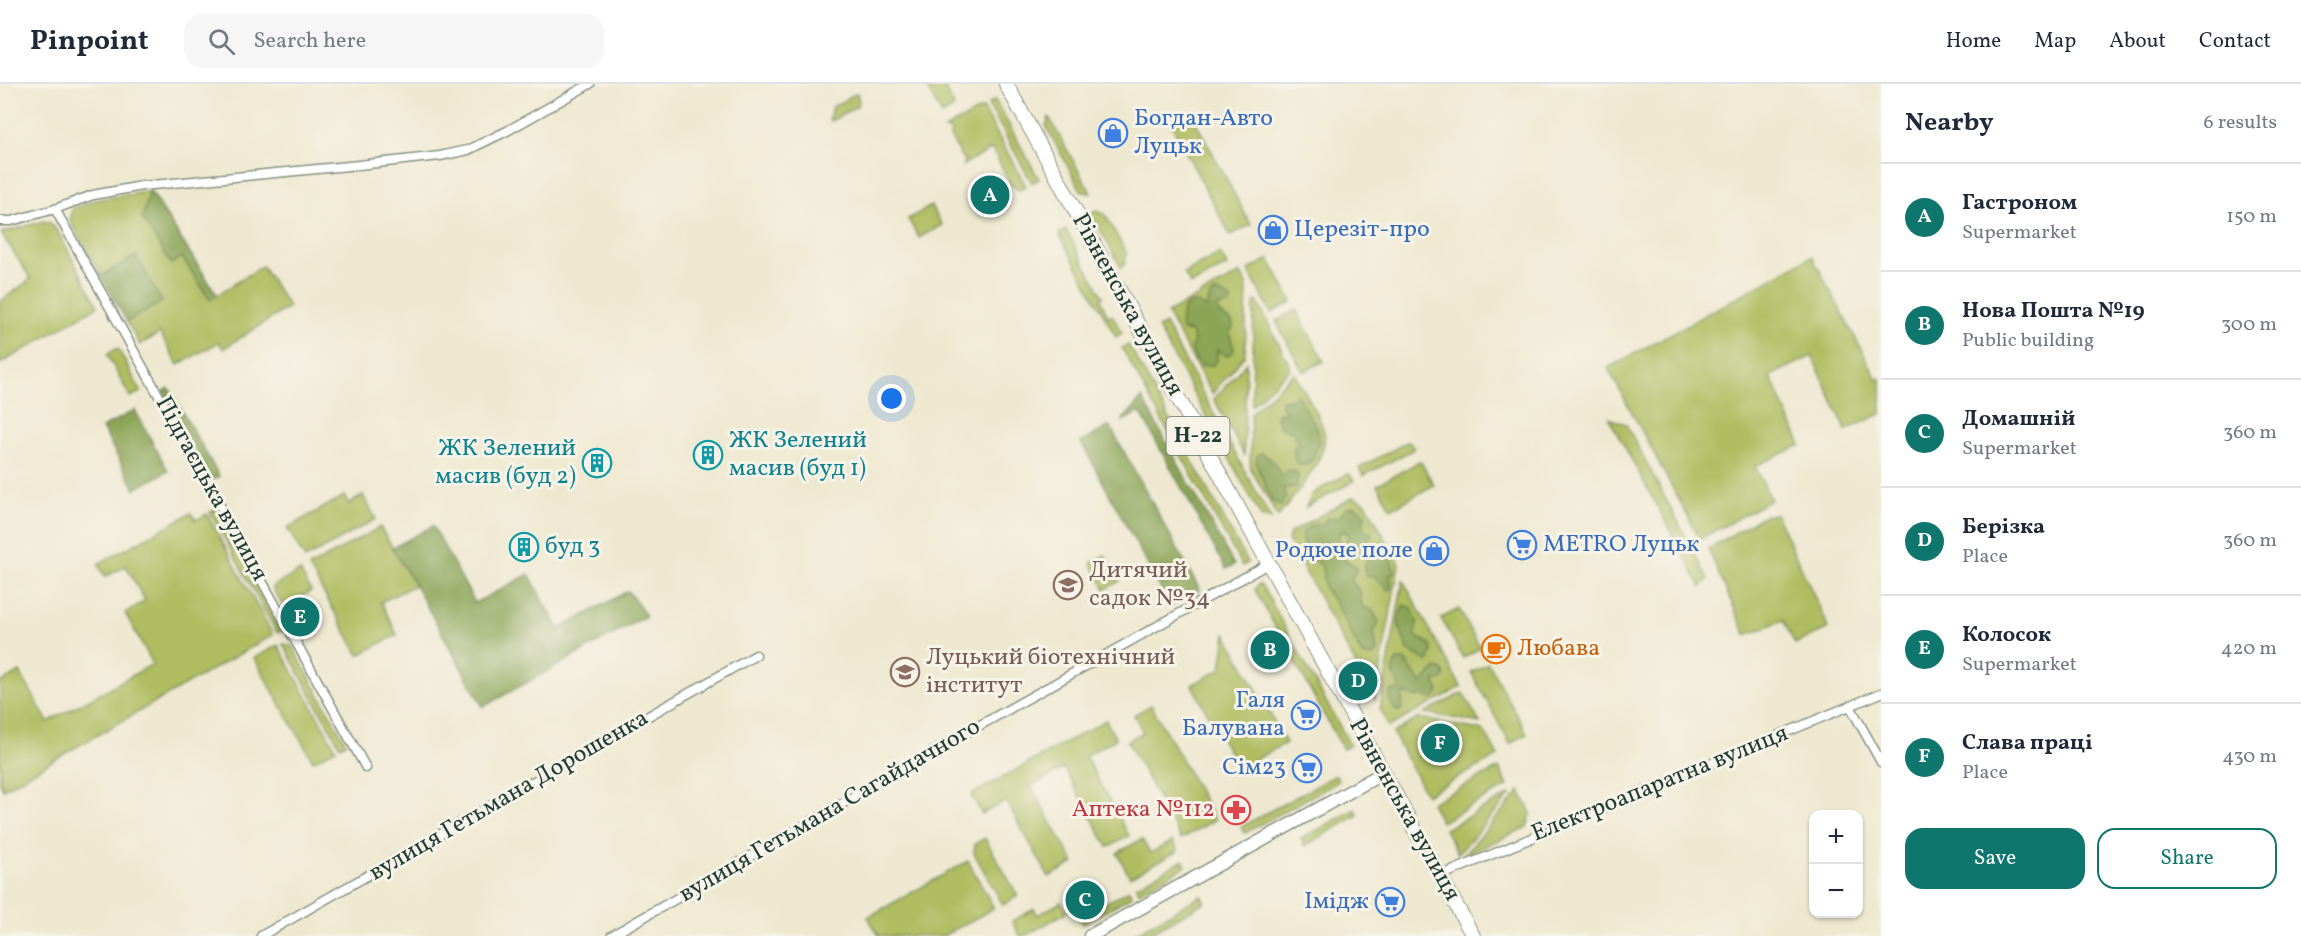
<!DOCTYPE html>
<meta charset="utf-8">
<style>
body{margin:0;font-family:Vollkorn,serif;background:#f6f6f7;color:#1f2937}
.controls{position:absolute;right:18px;bottom:18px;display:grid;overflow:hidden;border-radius:12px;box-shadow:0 2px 4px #0004}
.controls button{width:54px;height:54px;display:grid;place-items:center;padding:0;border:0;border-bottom:2px solid #e0e1e3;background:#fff;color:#1f2937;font:30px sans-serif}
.you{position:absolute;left:892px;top:315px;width:21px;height:21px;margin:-15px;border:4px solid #fff;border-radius:50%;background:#1a73e8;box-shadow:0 0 0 9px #1a73e833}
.badge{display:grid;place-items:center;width:39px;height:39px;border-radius:50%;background:#0f766e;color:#fff;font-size:20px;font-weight:700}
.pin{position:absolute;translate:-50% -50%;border:3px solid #fff;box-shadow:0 2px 6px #0006}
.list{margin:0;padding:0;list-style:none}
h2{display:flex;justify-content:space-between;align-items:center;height:78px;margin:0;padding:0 24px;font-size:26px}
h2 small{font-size:20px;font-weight:400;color:#747a83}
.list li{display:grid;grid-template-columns:39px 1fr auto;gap:18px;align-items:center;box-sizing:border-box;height:108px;padding:0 24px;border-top:2px solid #e0e1e3}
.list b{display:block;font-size:22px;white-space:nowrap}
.list p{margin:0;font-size:20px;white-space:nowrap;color:#747a83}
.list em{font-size:20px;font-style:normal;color:#747a83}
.actions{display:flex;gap:12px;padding:18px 24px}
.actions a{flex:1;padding:14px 0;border:2px solid #0f766e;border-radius:18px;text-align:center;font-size:21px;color:#0f766e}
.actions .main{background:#0f766e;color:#fff}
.icon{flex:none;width:33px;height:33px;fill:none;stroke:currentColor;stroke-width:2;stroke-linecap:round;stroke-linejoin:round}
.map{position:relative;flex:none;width:1881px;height:852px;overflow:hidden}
header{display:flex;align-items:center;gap:36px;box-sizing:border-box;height:84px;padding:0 30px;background:#fff;border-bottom:2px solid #e0e1e3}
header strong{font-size:28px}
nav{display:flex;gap:33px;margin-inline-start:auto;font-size:21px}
.search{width:420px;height:54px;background:#f6f6f7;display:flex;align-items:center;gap:15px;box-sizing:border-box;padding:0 21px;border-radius:18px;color:#747a83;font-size:22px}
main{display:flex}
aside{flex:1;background:#fff}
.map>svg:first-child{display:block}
.green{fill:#afbc5f;stroke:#677c4a;stroke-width:1.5}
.forest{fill:#8ba456;stroke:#557045;stroke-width:1.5}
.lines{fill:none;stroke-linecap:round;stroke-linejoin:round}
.minor-casing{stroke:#879282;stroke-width:11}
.secondary-casing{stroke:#879282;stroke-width:15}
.primary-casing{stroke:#879282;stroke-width:16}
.minor{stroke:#fff;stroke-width:8}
.secondary{stroke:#fff;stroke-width:12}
.primary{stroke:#fff;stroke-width:14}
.labels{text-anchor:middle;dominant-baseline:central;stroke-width:6;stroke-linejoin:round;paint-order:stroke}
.shield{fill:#f7f3e8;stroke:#60746a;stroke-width:1.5}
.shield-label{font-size:22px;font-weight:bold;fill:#1f3d34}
.shop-label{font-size:24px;fill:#366cbe;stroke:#f7f3e8;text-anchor:end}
.street-label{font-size:24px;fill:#1f3d34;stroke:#f7f3e8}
.culture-label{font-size:24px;fill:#0d838f;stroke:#f7f3e8;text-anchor:start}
.education-label{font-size:24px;fill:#785e54;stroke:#f7f3e8;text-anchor:start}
.food-label{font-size:24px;fill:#c56008;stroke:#f7f3e8;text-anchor:start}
.health-label{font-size:24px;fill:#be3a42;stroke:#f7f3e8;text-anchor:end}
</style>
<header>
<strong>Pinpoint</strong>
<div class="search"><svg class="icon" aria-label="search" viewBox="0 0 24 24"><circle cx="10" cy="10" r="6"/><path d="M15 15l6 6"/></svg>Search here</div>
<nav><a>Home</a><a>Map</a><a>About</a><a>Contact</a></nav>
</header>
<main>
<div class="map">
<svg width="1881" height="852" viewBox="0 0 1881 852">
<rect width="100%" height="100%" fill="#f7f3e8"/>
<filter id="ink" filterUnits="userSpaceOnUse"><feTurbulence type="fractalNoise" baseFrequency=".0167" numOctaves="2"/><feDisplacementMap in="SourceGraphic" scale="12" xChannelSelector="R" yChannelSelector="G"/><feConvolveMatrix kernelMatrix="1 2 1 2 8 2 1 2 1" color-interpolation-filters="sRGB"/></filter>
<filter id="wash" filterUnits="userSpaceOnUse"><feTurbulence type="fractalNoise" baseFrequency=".008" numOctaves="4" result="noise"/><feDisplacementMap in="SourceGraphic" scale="24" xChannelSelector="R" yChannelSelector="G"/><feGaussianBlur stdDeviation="1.35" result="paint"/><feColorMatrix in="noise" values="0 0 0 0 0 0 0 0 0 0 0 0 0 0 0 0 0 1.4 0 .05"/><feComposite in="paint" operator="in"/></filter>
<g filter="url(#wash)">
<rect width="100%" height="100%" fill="#efe8d0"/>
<!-- green -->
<g class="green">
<path d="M925,0h17l12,22 -2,3 -10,6z"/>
<path d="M857,9l2,8 -2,5 -26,15 -2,-2 3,-12z"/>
<path d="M995,16l44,79 -7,4 -44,-79z"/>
<path d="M983,24l43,78 -7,4 -8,-5 -19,-36 -29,16 2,-6 -4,-2 -11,-21 1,-5 -7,-2z"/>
<path d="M1191,29l60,112 -21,10 -59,-111z"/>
<path d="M1049,33l42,76 -9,-1 -36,-66z"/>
<path d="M150,107l67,104 45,-29 27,41 -66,42 -4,-7 -41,23 -18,-32 -20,12 -70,-124 2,-12 23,-9z"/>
<path d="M931,122l11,19 -23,13 -11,-19z"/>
<path d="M1096,127l9,3 22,40 -3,11 -3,2 -30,-53z"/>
<path d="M44,137l6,2 8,9 40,74 -98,58v-62l31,-23 -30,-46z"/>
<path d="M1066,146l37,67 -3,2 8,17 4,-1 10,18 -6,4 -57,-103z"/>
<path d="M1220,169l7,13 -36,19 -7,-12z"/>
<path d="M1812,172l65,123 4,-1v36l-35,16 -34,-74 -42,20 31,69 -46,21 16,34 -71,39 -92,-171z"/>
<path d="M1269,175l23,43 -21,11 -23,-43z"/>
<path d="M1241,189l6,13 -2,69 -33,39 -45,-81z"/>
<path d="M1257,217l34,67 -39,37 2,-103z"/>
<path d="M1296,226l28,51 -21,11 -27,-51z"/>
<path d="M1165,240l106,195 -9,-1 -104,-190z"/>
<path d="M1129,261l119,218 -6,3 -120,-218z"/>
<path d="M118,264l23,44 -11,5 -23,-43z"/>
<path d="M1246,279l-2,92 -30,-56z"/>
<path d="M1294,289c9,17 26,41 30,59 6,25 -31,64 -46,85l-28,-50 1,-54z"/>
<path d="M1609,334l17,6 82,155 -7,8z"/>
<path d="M1409,357l5,8 -51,27 -4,-8z"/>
<path d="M1420,377l14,24 -43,24 -14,-24z"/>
<path d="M1349,389l5,8 -48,26 7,-14z"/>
<path d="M363,411l13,24 -71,40 -18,-31 57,-32 5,8z"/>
<path d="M1353,413l13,6 33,61 -24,136 -87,-160 2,-7z"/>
<path d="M216,425l67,121 -6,3 -67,-121z"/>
<path d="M191,429l5,7 11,-6 66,121 -270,154 -3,-6v-100l20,-11 28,50 105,-58 -28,-51 20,-12 -19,-35 -21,11 -7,-13z"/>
<path d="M1776,430l53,114 -34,16 -12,-24 -37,15 -38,-86 55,-33z"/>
<path d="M380,443l35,58 -34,17 16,33 -38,20 -50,-88z"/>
<path d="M1105,471l15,26 -15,8 -14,-26z"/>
<path d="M300,487l11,20 -28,16 -11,-20z"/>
<path d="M1403,496l58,107 -72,40 -9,-17z"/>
<path d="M1258,500l4,2 88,159 -7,4 -88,-159z"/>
<path d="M1459,525l21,39 -17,10 -22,-40z"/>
<path d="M1226,550l60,109 -48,26 -46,-84 29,-16z"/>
<path d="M283,560l9,2 54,97 -6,3z"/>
<path d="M278,561l58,104 -23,12 -59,-103z"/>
<path d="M1488,579l39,71 -17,10 -39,-72z"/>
<path d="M1463,609l17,30 -56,-10z"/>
<path d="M1151,621l64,115 -34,19 -54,-98 16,-9 -9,-17z"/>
<path d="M1419,634l65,13 14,25 -72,39 -33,-62z"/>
<path d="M1106,636l10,19 -31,17 44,80 -21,11 -44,-79 -33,18 43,77 -25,14 -43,-76 -24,13 -11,-19z"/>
<path d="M1499,684l9,18 -67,36 -10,-19z"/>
<path d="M1336,691l3,6 -94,52 -4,-6z"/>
<path d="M1520,707l11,22 -4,14 -65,30z"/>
<path d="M1511,710l-53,60 -13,-25z"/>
<path d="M1355,725l3,6 -53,31 -4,-7z"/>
<path d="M985,754l33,58 -15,9 -29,-52 1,-9z"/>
<path d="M1142,755l8,14 23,-12 5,10 -48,26 -13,-24z"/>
<path d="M1183,776l3,6 -47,26 -3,-6z"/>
<path d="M968,777l26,47 -51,28h-64l-11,-19z"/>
<path d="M1129,806l3,6 -50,28 -3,-6z"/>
<path d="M1201,812l4,6 -60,34h-15z"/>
<path d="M1061,818l6,10 -42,24h-5l-8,-15 22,-12 4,6z"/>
</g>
<!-- forest -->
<g class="forest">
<path d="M150,107l67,104 -7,5 -28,-43 -11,7 -29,-46z"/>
<path d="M136,172l26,46 -35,20 -26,-46z"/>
<path d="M1217,208l14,7 -1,5 -13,3 1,6 14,9 1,5 -4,6 5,16 -2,4 -6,3 -9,-6v11l-4,4 -12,1 -5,-5 -5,-13 3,-7 -3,-9 -9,-2c-4,-10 1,-30 15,-27 4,1 7,4 10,5l3,-13z"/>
<path d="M169,304l50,88 -7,4 -49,-88z"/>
<path d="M1296,311c7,5 9,12 13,20 2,5 6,8 8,13 5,11 -1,28 -9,36l-9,1c-5,-8 -8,-14 -1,-22l-6,-12 -12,-4 -4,-10 3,-5 6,1 1,-2 -5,-5v-6l11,-1z"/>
<path d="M1142,314l92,167 -8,4 -86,-157 -18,9z"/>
<path d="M135,326l33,61 -33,18 -33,-61z"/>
<path d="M1110,342l90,164 -30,16 -89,-164z"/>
<path d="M1262,369l12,9 7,14 7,-6 8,2 2,4 -2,11 -13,1 3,8 -5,10 -9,-5 -16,-37 1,-8z"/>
<path d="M1355,422l10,8 -2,14 9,6 -4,7 -16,6 -6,-4 2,-9 -4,-3 -6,3 7,26 10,6 1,5 -5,9 9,12 2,14 10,4 7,12 -5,10 3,18 -5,7 -10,-2 -26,-51 -12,-16 -2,-22c-12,-8 -21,-17 -20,-33l10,-8 11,-1 4,-6 12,-1 8,-10z"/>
<path d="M433,442l42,77 54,-29 30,55 69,-38 18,25 -163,91 -68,-122 -23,-37z"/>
<path d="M1378,466c11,3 14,10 16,21l-4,6 2,11 -4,2 -14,-14h-7l-3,-6 3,-11 5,1z"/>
<path d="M1404,521l8,3 5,14 -2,14 15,8 2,7 -4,11 -20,-12c-6,-19 -15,-24 -4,-45z"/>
<path d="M1397,576h7c7,7 12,19 19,23l12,-14h6l4,6 -2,4 -9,2 5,10 -3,5 -4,3 -11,-4 -4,3 -14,-5 -2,17 -5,1 -6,-10v-10l10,-2c-4,-13 -12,-17 -3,-29z"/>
</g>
</g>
<g filter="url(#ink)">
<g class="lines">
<!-- minor casing -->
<g class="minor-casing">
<g id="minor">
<path d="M55,125l311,559"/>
<path d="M0,137h11l44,-12 38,-14 49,-9 217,-21 81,-9 28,-6 39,-19 83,-47"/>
<path d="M1850,622l31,56"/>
<path d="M1440,792l441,-183"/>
<path d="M261,852l495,-281"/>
<path d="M611,852l332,-190 325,-182"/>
</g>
</g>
<!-- secondary casing -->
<g class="secondary-casing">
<path id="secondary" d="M1090,852l293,-163"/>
</g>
<!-- primary casing -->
<g class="primary-casing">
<path id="primary" d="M1006,0l467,852"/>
</g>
<!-- minor -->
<use href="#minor" class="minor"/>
<!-- secondary -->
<use href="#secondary" class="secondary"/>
<!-- primary -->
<use href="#primary" class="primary"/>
</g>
</g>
<!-- icons -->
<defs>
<g id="shop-ring" transform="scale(1.5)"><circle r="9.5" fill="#f7f3e8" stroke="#3f7fe0" stroke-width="1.5"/><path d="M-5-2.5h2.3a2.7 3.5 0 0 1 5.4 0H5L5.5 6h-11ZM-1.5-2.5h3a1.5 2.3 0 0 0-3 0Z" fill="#3f7fe0"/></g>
<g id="building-ring" transform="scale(1.5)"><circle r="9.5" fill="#f7f3e8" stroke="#0f9aa8" stroke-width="1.5"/><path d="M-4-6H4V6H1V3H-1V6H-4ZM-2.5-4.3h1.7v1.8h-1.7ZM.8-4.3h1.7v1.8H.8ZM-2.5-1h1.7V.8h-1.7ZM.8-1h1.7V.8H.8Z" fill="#0f9aa8"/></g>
<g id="supermarket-ring" transform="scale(1.5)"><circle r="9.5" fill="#f7f3e8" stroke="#3f7fe0" stroke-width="1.5"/><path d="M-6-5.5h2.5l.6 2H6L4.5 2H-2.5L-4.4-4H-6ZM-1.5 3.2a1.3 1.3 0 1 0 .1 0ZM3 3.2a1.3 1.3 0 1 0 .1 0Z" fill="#3f7fe0"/></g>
<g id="school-ring" transform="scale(1.5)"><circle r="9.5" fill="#f7f3e8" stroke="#8d6e63" stroke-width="1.5"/><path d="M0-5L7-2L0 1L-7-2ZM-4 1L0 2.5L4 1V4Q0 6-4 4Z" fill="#8d6e63"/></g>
<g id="cafe-ring" transform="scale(1.5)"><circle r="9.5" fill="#f7f3e8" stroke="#e8710a" stroke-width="1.5"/><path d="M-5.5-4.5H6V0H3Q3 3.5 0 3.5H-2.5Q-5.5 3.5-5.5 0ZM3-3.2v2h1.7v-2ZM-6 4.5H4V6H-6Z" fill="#e8710a"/></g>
<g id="university-ring" transform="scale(1.5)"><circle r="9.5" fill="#f7f3e8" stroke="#8d6e63" stroke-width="1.5"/><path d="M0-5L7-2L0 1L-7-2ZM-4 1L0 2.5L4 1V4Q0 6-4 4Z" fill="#8d6e63"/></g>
<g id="pharmacy-ring" transform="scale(1.5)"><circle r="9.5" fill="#f7f3e8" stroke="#e0444e" stroke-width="1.5"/><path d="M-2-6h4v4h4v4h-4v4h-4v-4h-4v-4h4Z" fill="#e0444e"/></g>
</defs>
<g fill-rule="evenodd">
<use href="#shop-ring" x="1113" y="49"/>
<use href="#shop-ring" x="1273" y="146"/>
<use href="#building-ring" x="708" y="371"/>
<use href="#building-ring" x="597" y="379"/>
<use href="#supermarket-ring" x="1522" y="461"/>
<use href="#building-ring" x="524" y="463"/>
<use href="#shop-ring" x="1434" y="467"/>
<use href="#school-ring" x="1068" y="501"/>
<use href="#cafe-ring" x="1496" y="565"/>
<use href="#university-ring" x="905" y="588"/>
<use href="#supermarket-ring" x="1306" y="631"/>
<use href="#supermarket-ring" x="1307" y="684"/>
<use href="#pharmacy-ring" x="1236" y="726"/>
<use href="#supermarket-ring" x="1390" y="818"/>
</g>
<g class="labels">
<!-- shield labels -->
<rect class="shield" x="1166.5" y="333" width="63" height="38" rx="4.5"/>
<g class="shield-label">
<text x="1198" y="352">Н-22</text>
</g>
<!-- shop labels -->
<g class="shop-label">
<text x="1134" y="35" text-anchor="start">Богдан-Авто<tspan x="1134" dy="28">Луцьк</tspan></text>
<text x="1294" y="146" text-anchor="start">Церезіт-про</text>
<text x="1543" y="461" text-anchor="start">METRO Луцьк</text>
<text x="1413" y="467">Родюче поле</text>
<text x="1285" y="617">Галя<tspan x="1285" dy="28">Балувана</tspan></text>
<text x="1286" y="684">Сім23</text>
<text x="1369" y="818">Імідж</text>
</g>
<!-- street labels -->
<g class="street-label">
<text transform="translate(1127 221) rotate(61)">Рівненська вулиця</text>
<text transform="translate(211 405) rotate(61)">Підгаєцька вулиця</text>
<text transform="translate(1660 700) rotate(-22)">Електроапаратна вулиця</text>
<text transform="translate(509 712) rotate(-30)">вулиця Гетьмана Дорошенка</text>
<text transform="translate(1404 726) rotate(61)">Рівненська вулиця</text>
<text transform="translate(830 727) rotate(-30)">вулиця Гетьмана Сагайдачного</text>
</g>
<!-- culture labels -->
<g class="culture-label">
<text x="729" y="357">ЖК Зелений<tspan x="729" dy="28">масив (буд 1)</tspan></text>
<text x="576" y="365" text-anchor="end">ЖК Зелений<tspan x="576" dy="28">масив (буд 2)</tspan></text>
<text x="545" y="463">буд 3</text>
</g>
<!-- education labels -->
<g class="education-label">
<text x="1089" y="487">Дитячий<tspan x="1089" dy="28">садок №34</tspan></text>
<text x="926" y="574">Луцький біотехнічний<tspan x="926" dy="28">інститут</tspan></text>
</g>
<!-- food labels -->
<g class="food-label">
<text x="1517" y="565">Любава</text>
</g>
<!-- health labels -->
<g class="health-label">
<text x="1215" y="726">Аптека №112</text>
</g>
</g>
</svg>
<div class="controls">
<button>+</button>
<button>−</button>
</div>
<div class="you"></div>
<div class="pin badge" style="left:990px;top:111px">A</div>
<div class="pin badge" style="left:1270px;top:566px">B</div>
<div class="pin badge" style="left:1085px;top:816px">C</div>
<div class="pin badge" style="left:1358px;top:597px">D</div>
<div class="pin badge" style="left:300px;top:533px">E</div>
<div class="pin badge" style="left:1440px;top:659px">F</div>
</div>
<aside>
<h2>Nearby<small>6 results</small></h2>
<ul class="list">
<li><span class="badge">A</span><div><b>Гастроном</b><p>Supermarket</p></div><em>150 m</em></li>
<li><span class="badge">B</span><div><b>Нова Пошта №19</b><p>Public building</p></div><em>300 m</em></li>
<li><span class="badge">C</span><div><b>Домашній</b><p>Supermarket</p></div><em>360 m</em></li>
<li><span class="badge">D</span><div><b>Берізка</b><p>Place</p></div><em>360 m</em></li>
<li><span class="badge">E</span><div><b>Колосок</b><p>Supermarket</p></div><em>420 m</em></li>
<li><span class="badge">F</span><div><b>Слава праці</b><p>Place</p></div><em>430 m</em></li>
</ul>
<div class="actions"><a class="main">Save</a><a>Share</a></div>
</aside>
</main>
